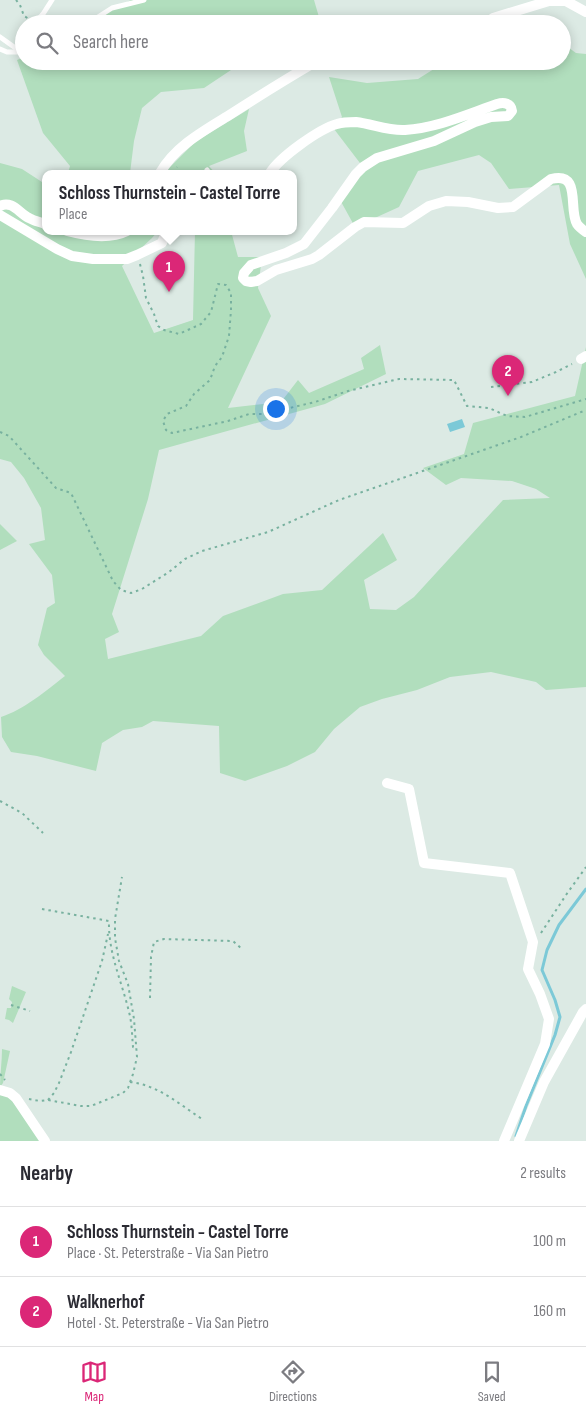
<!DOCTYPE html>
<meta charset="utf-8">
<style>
body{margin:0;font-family:"Sofia Sans Condensed",sans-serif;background:#f2f2f3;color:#2b2b33}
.you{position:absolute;left:275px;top:408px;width:18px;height:18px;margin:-12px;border:4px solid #fff;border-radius:50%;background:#1a73e8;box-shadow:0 0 0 8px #1a73e833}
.badge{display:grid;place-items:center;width:32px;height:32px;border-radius:50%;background:#db2777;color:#fff;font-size:16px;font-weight:700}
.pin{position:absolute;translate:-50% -41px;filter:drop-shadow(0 1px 2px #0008)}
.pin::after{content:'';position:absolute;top:26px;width:18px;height:15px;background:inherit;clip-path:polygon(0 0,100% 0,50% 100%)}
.popup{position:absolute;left:42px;top:170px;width:255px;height:65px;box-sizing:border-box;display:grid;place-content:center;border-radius:10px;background:#fff;filter:drop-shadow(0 1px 4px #0005);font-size:16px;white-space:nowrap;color:#7c7c81}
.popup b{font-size:19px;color:#2b2b33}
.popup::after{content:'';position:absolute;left:50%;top:100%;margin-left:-10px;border:10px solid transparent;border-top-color:#fff}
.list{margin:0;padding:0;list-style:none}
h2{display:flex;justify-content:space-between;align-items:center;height:65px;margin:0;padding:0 20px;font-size:21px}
h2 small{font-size:16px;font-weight:400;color:#7c7c81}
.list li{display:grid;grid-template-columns:32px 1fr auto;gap:15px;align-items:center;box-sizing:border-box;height:70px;padding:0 20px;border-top:1px solid #e1e1e2}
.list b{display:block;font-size:19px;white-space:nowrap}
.list p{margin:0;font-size:16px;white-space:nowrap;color:#7c7c81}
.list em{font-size:16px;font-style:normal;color:#7c7c81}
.icon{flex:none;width:28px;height:28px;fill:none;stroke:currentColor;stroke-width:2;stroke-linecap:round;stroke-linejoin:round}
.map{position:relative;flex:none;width:586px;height:1141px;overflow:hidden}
.search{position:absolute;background:#fff;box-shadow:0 2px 12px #0003;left:15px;right:15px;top:15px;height:55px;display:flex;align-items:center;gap:12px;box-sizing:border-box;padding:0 18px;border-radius:28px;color:#7c7c81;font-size:19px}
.sheet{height:205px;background:#fff}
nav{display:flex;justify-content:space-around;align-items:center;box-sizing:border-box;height:70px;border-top:1px solid #e1e1e2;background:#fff;font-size:14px;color:#7c7c81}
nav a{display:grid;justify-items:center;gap:2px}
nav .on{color:#db2777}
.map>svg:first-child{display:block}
.green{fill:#b1debd}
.water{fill:#7cc9d7}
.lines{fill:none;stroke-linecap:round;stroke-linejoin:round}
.stream{stroke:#7cc9d7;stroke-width:3}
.path{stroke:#78b19f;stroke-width:2;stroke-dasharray:2.5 4;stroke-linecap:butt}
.service{stroke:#fff;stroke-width:5}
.minor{stroke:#fff;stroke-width:10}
</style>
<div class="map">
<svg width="586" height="1141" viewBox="0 0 586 1141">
<rect width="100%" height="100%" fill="#dceae4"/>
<!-- green -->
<g class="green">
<path d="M131,0h183l7,24h-235z"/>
<path d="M562,43l14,10 10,1v225l-16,-35 -11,-59 -50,4 -18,-26 -12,-8 -61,16 -19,36 -44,20 -16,-29 24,-31 -29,-38 8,-12 -13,-40 38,6 51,-4 27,-17 117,-1z"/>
<path d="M24,57v4h224l-8,3 -36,24 -43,4 -19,16 -8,33 -4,32h-62l2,-7 -27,-33 -26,-73z"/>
<path d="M249,109l-5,22 3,20 -38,15 6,7h-51l31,-31z"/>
<path d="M0,163l22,6 20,13h3v49h73l14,2 2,-2h24l-6,7 -30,28 32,67 39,-13 2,-89h36l7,26h24l-4,31 13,28 -43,92 53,-6 17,-22 11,13 55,-24 -3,-11 19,-13 6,29 -61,30 -166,46 -11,49 -36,115 7,18 -14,7 3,20 93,-23 22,-20 60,-22 39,-4 61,-57 14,27 -33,20 6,29 26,1 18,-13 89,-97 47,-2 -14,-9 -24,-8 -51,-3 -15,7 -23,-17 41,-14 9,-31 102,-27 11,-49v340l-40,3 -10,-8 -45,-10 -41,5 -33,13 -35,9 -22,8 -26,22 -19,23 -28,14 -42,15 -25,-8 -1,-47 -66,-5 -11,6 -19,3 -21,13 -6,28 -59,-15 -26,-4 -9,-15 -1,-20c22,-7 45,-26 64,-41l-21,-21 -6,-10 9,-37 8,-5 -3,-28 -23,-31 16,-4 -4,-32 -17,-30 -13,-16 -11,-3z"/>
<path d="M0,524l17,17 -17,9z"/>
<path d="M12,986l14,6 -13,31 -4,-3 -4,-1 2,-11h4l1,-6 -3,-3z"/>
<path d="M2,1049l8,2 -7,32 -3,4c0,-13 2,-25 2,-38z"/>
<path d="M0,1090l4,1 41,50h-45z"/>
</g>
<!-- water -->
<path class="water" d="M462,419l3,8 -15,5 -3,-8z"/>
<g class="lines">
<!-- stream -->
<path class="stream" d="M516,1136l10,-30 29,-71 5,-18 -5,-17 -13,-30 5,-20 12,-25 27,-36"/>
<!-- path -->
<g class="path">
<path d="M16,0l4,5 4,11 5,3 -5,5 -1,3"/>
<path d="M174,173l3,-6"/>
<path d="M140,264l3,12 3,22 8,16 4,12 6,4 15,4 22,-10 10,-12 7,-28 8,1 5,8v17l-2,26 -7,21 -7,9 -5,14 -16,14 -8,12 -19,8 -4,7 3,9 6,3 56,-12 21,-7h16l33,-8 17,-4 33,-11 51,-12 55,1 13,26 22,2 18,8 18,1 61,-18"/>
<path d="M491,387l41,-5 24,-10 16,-8"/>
<path d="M0,432l9,4 47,52 15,5 42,88 8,9 10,3 11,-4 27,-17 16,-13 17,-8 66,-19 71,-32 182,-63 65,-27"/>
<path d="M0,801l22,12 21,20"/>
<path d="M42,909l67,12c-1,32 13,61 20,91 3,11 3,24 4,35l3,1"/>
<path d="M541,933l25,-38 20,-28"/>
<path d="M150,998l1,-41 3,-15 10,-3 69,2 10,9"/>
<path d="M11,1005l19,6"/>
<path d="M0,1074l5,6"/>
<path d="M130,1082c28,3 49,22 72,37"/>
<path d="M29,1099l11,2 8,-1 33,6h10l32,-13 5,-5 5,-14 4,-17 -3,-38 -6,-35 -9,-23 -4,-23v-19l7,-42"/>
<path d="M48,1100l6,-7 5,-10 12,-31 31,-91 6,-27"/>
</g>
<!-- service -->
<g class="service">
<path d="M34,24l9,-10 9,-14"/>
<path d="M87,24l25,-16 32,-8"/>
<path d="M0,37l21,15"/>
<path d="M0,49l7,3h14"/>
<path d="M20,51l-2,-4v-6l6,-7"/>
<path d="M207,170l2,3"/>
</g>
<!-- minor -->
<g class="minor">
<path d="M486,24l7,-6 56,-17h17l20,11"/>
<path d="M160,173c15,-27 45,-43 71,-59 28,-18 57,-36 86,-53"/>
<path d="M270,173c10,-16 49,-44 67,-49 6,-2 13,-2 19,-2 17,2 32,9 49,8 32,-2 63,-16 92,-26 7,-2 14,-1 15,7l-4,5 -17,1 -16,5 -41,19 -57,17 -14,9 -7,7 -24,34 -28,36 -18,9 -35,12 -7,8 -1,5 3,3 5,1 6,-1 19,-11 36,-11 7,-4 36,-28 9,-5 39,1 26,-17 17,-5 22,1 30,6 15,-1 38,-28c31,-8 17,30 26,45 2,3 6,6 9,8"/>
<path d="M0,206c12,-6 19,7 29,12 5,3 11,4 16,6"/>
<path d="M0,215l57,34 15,7 21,3h34l10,-4 25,-12 4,-12"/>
<path d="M67,231c19,5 42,9 60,0"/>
<path d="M581,359l5,-3"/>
<path d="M387,783l22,6 15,74 86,10 23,69 -5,27 12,25 9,25 -4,25 -41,97"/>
<path d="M0,1090l10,3 6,5 29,43"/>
<path d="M519,1141l25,-59 39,-70 3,-3"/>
</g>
</g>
</svg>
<div class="you"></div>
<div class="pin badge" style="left:169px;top:292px">1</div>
<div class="popup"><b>Schloss Thurnstein - Castel Torre</b>Place</div>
<div class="pin badge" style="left:508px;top:396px">2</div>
<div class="search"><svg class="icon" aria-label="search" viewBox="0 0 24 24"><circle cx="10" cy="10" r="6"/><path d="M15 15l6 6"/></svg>Search here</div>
</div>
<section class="sheet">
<h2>Nearby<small>2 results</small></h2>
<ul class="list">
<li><span class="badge">1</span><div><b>Schloss Thurnstein - Castel Torre</b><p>Place · St. Peterstraße - Via San Pietro</p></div><em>100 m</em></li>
<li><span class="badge">2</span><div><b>Walknerhof</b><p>Hotel · St. Peterstraße - Via San Pietro</p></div><em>160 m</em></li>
</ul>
</section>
<nav>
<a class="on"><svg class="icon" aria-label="map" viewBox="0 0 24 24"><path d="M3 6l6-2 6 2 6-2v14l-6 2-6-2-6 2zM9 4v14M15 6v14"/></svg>Map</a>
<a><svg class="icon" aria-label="directions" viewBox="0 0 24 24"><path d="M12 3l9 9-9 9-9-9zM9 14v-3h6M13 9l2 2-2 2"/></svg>Directions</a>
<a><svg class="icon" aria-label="saved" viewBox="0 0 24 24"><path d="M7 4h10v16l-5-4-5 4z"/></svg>Saved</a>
</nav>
